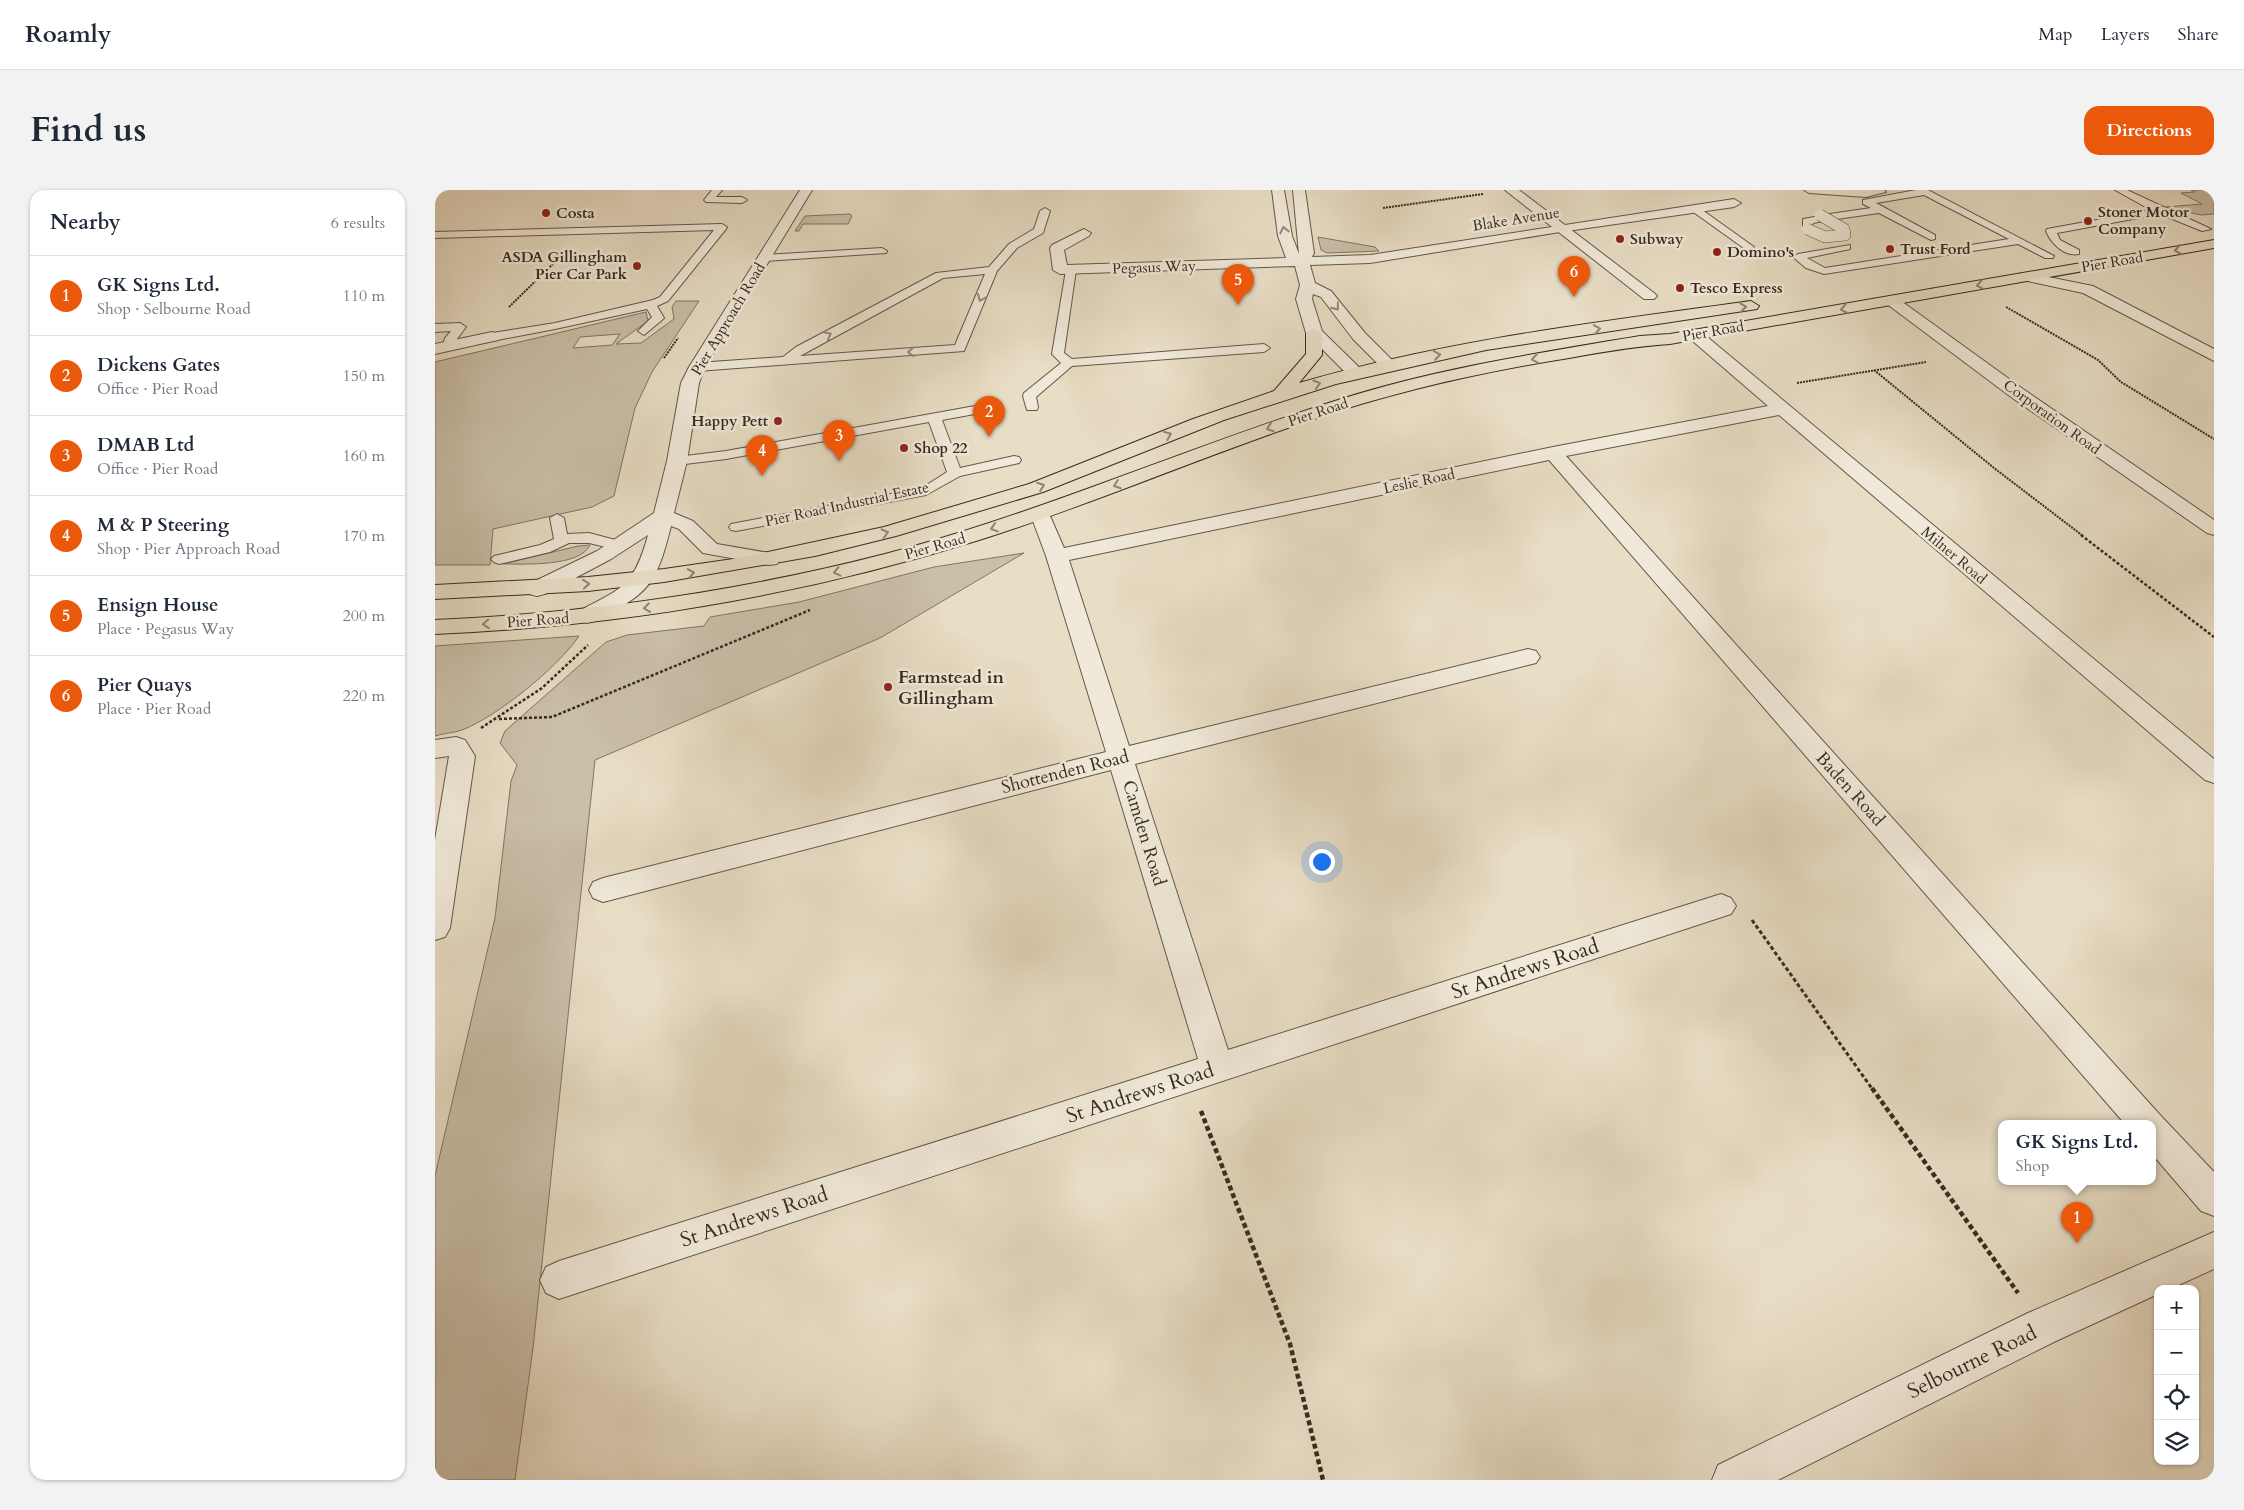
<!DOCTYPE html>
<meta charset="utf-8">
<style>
body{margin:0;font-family:Cardo,serif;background:#f2f2f3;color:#1f2937}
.controls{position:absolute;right:15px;bottom:15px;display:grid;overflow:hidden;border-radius:10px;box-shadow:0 1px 4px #0004}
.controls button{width:45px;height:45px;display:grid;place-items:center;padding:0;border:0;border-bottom:1px solid #e0e1e3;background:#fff;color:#1f2937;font:25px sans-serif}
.you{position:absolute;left:886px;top:671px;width:18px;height:18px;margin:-12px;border:4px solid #fff;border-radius:50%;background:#1a73e8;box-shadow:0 0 0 8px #1a73e833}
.badge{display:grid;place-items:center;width:32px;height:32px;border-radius:50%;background:#ea580c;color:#fff;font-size:16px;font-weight:700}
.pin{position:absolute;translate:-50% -41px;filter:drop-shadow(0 1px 2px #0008)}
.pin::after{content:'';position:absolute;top:26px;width:18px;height:15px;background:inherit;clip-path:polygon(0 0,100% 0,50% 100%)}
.popup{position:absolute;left:1563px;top:930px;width:158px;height:65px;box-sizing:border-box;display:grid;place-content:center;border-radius:10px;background:#fff;filter:drop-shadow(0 1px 4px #0005);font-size:16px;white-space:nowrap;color:#747a83}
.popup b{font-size:19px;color:#1f2937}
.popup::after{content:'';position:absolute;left:50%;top:100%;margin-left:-10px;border:10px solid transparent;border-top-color:#fff}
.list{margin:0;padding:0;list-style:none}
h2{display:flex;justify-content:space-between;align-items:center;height:65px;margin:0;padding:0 20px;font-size:21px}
h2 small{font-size:16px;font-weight:400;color:#747a83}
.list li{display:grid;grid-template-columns:32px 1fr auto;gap:15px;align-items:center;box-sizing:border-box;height:80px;padding:0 20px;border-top:1px solid #e0e1e3}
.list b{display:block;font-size:19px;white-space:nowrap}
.list p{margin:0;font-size:16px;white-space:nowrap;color:#747a83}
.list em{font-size:16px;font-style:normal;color:#747a83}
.icon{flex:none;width:28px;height:28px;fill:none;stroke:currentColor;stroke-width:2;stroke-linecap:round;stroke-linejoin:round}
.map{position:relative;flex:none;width:1779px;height:1290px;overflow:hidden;border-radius:15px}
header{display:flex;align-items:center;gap:30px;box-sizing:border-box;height:70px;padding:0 25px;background:#fff;border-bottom:1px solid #e0e1e3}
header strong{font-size:24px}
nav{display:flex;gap:28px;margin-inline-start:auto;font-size:18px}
.intro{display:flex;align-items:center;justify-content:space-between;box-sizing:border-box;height:120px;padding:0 30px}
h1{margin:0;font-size:35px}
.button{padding:12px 22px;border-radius:15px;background:#ea580c;color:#fff;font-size:18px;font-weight:700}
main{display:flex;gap:30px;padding:0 30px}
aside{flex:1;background:#fff;border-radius:15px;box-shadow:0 1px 4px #0004}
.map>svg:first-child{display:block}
.green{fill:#cabfa9;stroke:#807664;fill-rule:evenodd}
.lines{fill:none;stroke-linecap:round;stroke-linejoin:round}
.service-casing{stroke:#625849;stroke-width:2}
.pedestrian-casing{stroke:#625849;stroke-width:2}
.minor-casing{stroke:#625849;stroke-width:2}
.primary-casing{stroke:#352c20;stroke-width:2}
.path-far3{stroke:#352c20;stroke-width:2;stroke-dasharray:2 1;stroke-linecap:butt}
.path-far2{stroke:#352c20;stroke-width:2.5;stroke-dasharray:3 2;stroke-linecap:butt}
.path-far1{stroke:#352c20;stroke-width:3;stroke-dasharray:4 2.5;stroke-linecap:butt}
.path{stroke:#352c20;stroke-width:4.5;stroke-dasharray:5 3;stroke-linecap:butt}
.service{fill:#f0e9d9;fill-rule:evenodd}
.pedestrian{fill:#f0e9d9;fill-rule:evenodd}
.minor{fill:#f0e9d9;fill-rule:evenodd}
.primary{fill:#e8ddc5;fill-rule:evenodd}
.service-bridge-casing{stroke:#625849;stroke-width:12;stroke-linecap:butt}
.service-bridge{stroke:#f0e9d9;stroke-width:11}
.oneway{stroke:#928a7c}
.oneway2{stroke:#8e8472}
.poi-dot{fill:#8f2418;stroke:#f0e9d9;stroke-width:2}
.labels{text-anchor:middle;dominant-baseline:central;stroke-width:5;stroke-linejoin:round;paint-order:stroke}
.far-poi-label{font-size:15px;font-weight:bold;fill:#352c20;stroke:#f0e9d9;text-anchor:start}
.far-street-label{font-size:15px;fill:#352c20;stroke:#f0e9d9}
.poi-label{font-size:18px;font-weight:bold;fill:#352c20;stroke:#f0e9d9;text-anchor:start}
.street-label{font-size:18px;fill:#352c20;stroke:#f0e9d9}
.near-street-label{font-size:21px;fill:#352c20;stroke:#f0e9d9}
</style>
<header>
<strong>Roamly</strong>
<nav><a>Map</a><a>Layers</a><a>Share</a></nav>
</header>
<div class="intro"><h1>Find us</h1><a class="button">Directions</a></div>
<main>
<aside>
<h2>Nearby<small>6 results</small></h2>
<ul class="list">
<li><span class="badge">1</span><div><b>GK Signs Ltd.</b><p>Shop · Selbourne Road</p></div><em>110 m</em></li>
<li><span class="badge">2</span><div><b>Dickens Gates</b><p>Office · Pier Road</p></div><em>150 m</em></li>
<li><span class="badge">3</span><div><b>DMAB Ltd</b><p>Office · Pier Road</p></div><em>160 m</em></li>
<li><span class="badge">4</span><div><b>M &amp; P Steering</b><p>Shop · Pier Approach Road</p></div><em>170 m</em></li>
<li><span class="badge">5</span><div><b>Ensign House</b><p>Place · Pegasus Way</p></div><em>200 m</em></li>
<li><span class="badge">6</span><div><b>Pier Quays</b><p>Place · Pier Road</p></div><em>220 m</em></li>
</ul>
</aside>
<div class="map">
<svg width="1779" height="1290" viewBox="0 0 1779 1290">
<rect width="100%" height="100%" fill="#e8ddc5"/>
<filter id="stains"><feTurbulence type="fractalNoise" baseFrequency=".004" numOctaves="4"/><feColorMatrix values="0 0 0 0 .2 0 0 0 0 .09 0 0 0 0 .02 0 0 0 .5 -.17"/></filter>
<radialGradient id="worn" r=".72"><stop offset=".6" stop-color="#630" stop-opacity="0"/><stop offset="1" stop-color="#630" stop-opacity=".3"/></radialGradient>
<!-- green -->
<g class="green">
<path d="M1756,0h17l6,3v21l-13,1 -36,-8 37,-3 -21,-11 14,-1z"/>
<path d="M415,24l2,2 -4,8h-45l-4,7h-4l10,-15z"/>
<path d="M883,47l57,10 4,4 -52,2 -6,-3z"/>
<path d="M241,111h23l-47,71 -17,36 -21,88 -22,11 -99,22 -3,36h-55v-203l211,-50 2,9 -32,23 25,-1 33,-24 -2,-12zM185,144l-8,11 -39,3 7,-11z"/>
<path d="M155,355c-10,22 -66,19 -87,19l75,-18z"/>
<path d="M589,363l-144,85 -285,122 -62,588 -18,132h-80v-304l60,-258 16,-137 6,-16 -17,-22 5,-12 101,-89 21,-7 77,-9 6,-9 89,-15 135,-35z"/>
<path d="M144,446c-22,32 -81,80 -117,94 -8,3 -18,3 -27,6v-90z"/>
</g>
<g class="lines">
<!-- service casing -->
<g class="service-casing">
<g id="service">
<path d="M277,0h10l-6,7h26l5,3 -5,3 -36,-1 -2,-2z"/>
<path d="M1369,0h80l2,2 -20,5 -57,-4z"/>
<path d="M1481,0h12l126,66 -1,2h-8l-27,-14 -194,30 -18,-6 -13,-11 5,-3 52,-9v4l-43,9 18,10 184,-29 -85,-44 -48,8 59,32v4l-4,1 -52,-27 -49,7 -5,-3 5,-3 41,-6 -8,-4v-4z"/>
<path d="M1680,0h12l84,39 -9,2 -42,-17 -103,19 3,7 19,10v4c-15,3 -28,-11 -33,-23l1,-2 104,-19z"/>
<path d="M1257,17h6l56,40 -5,3 -4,-1 -53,-38z"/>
<path d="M610,18l5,3 -7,22 -26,15 -20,23 -33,80 -267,20 -6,-4 6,-4 86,-6 13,-10 140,-74 53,-6 20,-23 25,-15 6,-18zM550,84l-30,71 -155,11 143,-78z"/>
<path d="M1385,26l5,3 -1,2 -11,2 -2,8h-8v-12z"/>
<path d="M287,34l5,3 -1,2 -58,72 -11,5 7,12 -2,2 -18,15 -6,-4 14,-14 -5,-8 -92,20 -63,12 -6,-4 6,-4 63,-10 98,-23 7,-3 54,-67 -279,8v-6z"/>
<path d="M447,58l5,3 -1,2 -122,8 -5,-3 5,-3z"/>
<path d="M636,77l5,3 -12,83 8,6 192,-15 6,4 -6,4 -192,14 -36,31 2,10 -1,3h-10l-4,-14 1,-3 37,-30 -9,-9 14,-84z"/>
<path d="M25,133l6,4 -9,12 -2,7 -6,4 -4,-1 -2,-3 2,-8 6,-7 -16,1v-8z"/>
<path d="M551,214l7,4 -2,3 -49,9 18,48 54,-12 5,1 2,3 -2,3 -59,13 -34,19 -190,36 -5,-1 -2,-3 2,-3 191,-36 25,-16 -18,-50 -203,37 -49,6 -7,-4 7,-4 49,-6z"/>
<path d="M122,324l7,4 3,16 22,-1 34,9 3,3 -8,5 -29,-7h-20l-19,9 -51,12 -5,-2 -3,-3 3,-3 46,-11 14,-6 -4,-21z"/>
</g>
</g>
<!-- pedestrian casing -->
<g class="pedestrian-casing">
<path id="pedestrian" d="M1070,0h14l135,103 3,3 -3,3h-10z"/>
</g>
<!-- minor casing -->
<g class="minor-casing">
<g id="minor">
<path d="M365,0h12l-107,177 -6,16 -12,78 -13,52 19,8 24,23 52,9 8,1 3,5 -3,5 -8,1 -66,-12 -24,-24 -8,-3c-15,60 -22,67 -76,95l-8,2 -8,-2 -3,-5 3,-5c44,-23 55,-25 69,-76l-37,24 -66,35 -8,2 -8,-2 -3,-5 3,-5 68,-33 57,-38 13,-52 14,-78 8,-16z"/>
<path d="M837,0h12l8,46 7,18 -6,-64h12l9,63 -2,4 58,-2 364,-56 7,4 -7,4 -174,25 -190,31 -60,2 5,18 16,8 34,42 32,32 -2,4h-12l-30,-30 -32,-42 -8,-3 -1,5 10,32 43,42 -3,4h-12l-44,-44 -10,-34 4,-14 -5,-19 -235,8 -7,-4 -3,-22 2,-3 32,-16 7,4 -2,3 -25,14 3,15 219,-7 -8,-22z"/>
<path d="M1593,83l65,13 121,63v12l-131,-68 -60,-13 -2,-3 2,-3z"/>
<path d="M1457,106l5,2 126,91 191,131v15l-7,-2 -196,-136 -124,-93 -3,-3z"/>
<path d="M1259,139l6,2 514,428v24l-9,-3 -426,-365 -213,41 595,660 53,56v44l-13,-5 -49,-57v-30h-27l-576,-664 -480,100 60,186 399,-97 8,2 4,6 -4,6 -8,2 -393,99 93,286 493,-156 10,4 5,8 -5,8 -1172,385 -13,-6 -6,-13 6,-13 13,-6 639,-202 -87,-289 -508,132 -10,-4 -4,-8 4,-8 10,-4 503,-126 -60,-196 -16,-43 3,-4 7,-2 7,2 17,39 489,-101 215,-41 -80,-69 -2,-3 2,-3z"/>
<path d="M57,142l6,2 2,3 -2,3 -63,14v-10z"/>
<path d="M21,547l9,3 10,16 -25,172 -5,9 -10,3v-100l14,-84 -14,2v-18z"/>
<path d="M1779,1042v37l-44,20h-12v5l-102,47 -278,139h-66l6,-15 310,-152z"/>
</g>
</g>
<!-- primary casing -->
<g class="primary-casing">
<g id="primary">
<path d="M1779,50v8l-544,96c-34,2 -68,8 -101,14 -88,14 -172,33 -255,61 -114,38 -223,86 -338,122 -176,55 -357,85 -541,93v-14c153,-7 302,-28 450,-66 156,-41 303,-107 456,-155 98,-31 198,-46 299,-63l30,-2z"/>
<path d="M1316,111l8,5 -2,3 -271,41 -150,34 -112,36 -181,72 -147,44 -81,20 -151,26 -76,9 -153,8v-14l153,-8 76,-8 76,-11 144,-31 145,-43 164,-65 81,-28 32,-37v-21l8,-5 8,5v22l-23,28c147,-43 300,-61 452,-82z"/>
</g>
</g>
<!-- path-far3 -->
<g class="path-far3">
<path d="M948,18l100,-14"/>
<path d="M74,117l51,-50"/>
<path d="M1571,117l92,53 23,22 93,57"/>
<path d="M229,168l14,-20"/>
<path d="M1439,180l120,98 89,68"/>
<path d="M1362,193l129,-21"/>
</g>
<!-- path-far2 -->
<g class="path-far2">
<path d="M1646,345l133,102"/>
<path d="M64,529l53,-2 258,-107"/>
<path d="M46,538l61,-40 46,-43"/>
</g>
<!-- path-far1 -->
<path class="path-far1" d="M1317,730l121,170"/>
<!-- path -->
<g class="path">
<path d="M1437,898l146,205"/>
<path d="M766,921l89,233 33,136"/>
</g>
<!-- service -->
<use href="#service" class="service"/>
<!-- pedestrian -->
<use href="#pedestrian" class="pedestrian"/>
<!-- minor -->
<use href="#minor" class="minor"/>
<!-- primary -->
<use href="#primary" class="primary"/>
<!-- service-bridge casing -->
<g class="service-bridge-casing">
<path id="service-bridge" d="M1372,39l18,8 20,-2 -1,-6 -24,-14"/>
</g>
<!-- service-bridge -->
<use href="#service-bridge" class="service-bridge"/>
</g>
<!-- one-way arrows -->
<defs><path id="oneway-chevron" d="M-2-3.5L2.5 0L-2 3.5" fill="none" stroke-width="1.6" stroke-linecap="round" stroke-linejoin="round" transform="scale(1.25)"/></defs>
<g class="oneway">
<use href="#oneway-chevron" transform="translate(849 40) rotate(-103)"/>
<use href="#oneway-chevron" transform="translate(546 108) rotate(113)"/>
<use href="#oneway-chevron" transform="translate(901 117) rotate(52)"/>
<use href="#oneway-chevron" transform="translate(393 145) rotate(-28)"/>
<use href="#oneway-chevron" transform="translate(476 162) rotate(176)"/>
</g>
<g class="oneway2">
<use href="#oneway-chevron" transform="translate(1743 60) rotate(170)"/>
<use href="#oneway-chevron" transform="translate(1545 95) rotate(170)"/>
<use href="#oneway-chevron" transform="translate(1308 117) rotate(-8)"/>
<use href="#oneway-chevron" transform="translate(1409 119) rotate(170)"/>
<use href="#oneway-chevron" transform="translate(1162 139) rotate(-9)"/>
<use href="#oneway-chevron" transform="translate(1002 165) rotate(-10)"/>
<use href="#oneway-chevron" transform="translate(1100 169) rotate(170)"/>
<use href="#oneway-chevron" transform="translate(882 194) rotate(-17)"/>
<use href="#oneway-chevron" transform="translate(835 238) rotate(161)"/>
<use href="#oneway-chevron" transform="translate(733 245) rotate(-22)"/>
<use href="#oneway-chevron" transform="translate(682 295) rotate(160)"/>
<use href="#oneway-chevron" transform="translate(606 296) rotate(-20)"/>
<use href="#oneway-chevron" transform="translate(559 338) rotate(162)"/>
<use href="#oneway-chevron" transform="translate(450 343) rotate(-14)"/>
<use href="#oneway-chevron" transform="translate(402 382) rotate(167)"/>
<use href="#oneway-chevron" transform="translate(256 383) rotate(-9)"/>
<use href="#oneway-chevron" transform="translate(151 394) rotate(-5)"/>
<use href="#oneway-chevron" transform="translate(212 418) rotate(172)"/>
<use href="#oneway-chevron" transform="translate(51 434) rotate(176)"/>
</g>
<!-- markers -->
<g class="poi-dot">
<circle cx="111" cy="23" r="5"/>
<circle cx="1653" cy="31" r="5"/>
<circle cx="1185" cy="49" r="5"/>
<circle cx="1455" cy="59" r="5"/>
<circle cx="1282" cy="62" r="5"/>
<circle cx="202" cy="76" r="5"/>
<circle cx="1245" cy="98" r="5"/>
<circle cx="343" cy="231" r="5"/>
<circle cx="469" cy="258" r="5"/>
<circle cx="453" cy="497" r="5"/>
</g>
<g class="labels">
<!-- far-poi labels -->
<g class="far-poi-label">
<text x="1663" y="22">Stoner Motor<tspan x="1663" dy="17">Company</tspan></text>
<text x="121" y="23">Costa</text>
<text x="1195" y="49">Subway</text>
<text x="1465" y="59">Trust Ford</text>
<text x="1292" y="62">Domino's</text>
<text x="192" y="67" text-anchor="end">ASDA Gillingham<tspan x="192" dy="17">Pier Car Park</tspan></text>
<text x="1255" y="98">Tesco Express</text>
<text x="333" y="231" text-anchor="end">Happy Pett</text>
<text x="479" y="258">Shop 22</text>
</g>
<!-- far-street labels -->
<g class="far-street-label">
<text transform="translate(1081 29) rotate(-9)">Blake Avenue</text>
<text transform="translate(1677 72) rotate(-10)">Pier Road</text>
<text transform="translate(719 77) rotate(-2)">Pegasus Way</text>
<text transform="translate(293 129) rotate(-59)">Pier Approach Road</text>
<text transform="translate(1278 141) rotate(-10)">Pier Road</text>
<text transform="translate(883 222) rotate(-18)">Pier Road</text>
<text transform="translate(1617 227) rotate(36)">Corporation Road</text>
<text transform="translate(984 291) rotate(-12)">Leslie Road</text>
<text transform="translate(412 314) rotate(-12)">Pier Road Industrial Estate</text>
<text transform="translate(500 356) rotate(-16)">Pier Road</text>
<text transform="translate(1519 365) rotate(40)">Milner Road</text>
<text transform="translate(103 430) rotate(-4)">Pier Road</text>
</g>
<!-- poi labels -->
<g class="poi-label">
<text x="463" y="487">Farmstead in<tspan x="463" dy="21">Gillingham</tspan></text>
</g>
<!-- street labels -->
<g class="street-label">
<text transform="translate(630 582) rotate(-14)">Shottenden Road</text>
<text transform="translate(1415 599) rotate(48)">Baden Road</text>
<text transform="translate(709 643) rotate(73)">Camden Road</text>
</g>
<!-- near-street labels -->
<g class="near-street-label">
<text transform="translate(1090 779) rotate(-18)">St Andrews Road</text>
<text transform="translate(705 903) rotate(-18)">St Andrews Road</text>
<text transform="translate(319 1027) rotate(-18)">St Andrews Road</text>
<text transform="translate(1537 1172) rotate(-26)">Selbourne Road</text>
</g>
</g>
<rect width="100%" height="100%" filter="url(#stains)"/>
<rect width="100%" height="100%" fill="url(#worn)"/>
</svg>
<div class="controls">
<button>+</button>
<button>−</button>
<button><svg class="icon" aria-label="locate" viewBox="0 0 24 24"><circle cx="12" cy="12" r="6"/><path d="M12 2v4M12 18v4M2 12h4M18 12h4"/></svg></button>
<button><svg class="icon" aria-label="layers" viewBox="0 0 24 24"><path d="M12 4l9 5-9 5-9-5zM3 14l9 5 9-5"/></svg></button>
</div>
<div class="you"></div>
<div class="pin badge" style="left:1642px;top:1053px">1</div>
<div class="popup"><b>GK Signs Ltd.</b>Shop</div>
<div class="pin badge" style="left:554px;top:247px">2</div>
<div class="pin badge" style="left:404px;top:271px">3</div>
<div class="pin badge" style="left:327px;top:286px">4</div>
<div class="pin badge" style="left:803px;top:115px">5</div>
<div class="pin badge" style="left:1139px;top:107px">6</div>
</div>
</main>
